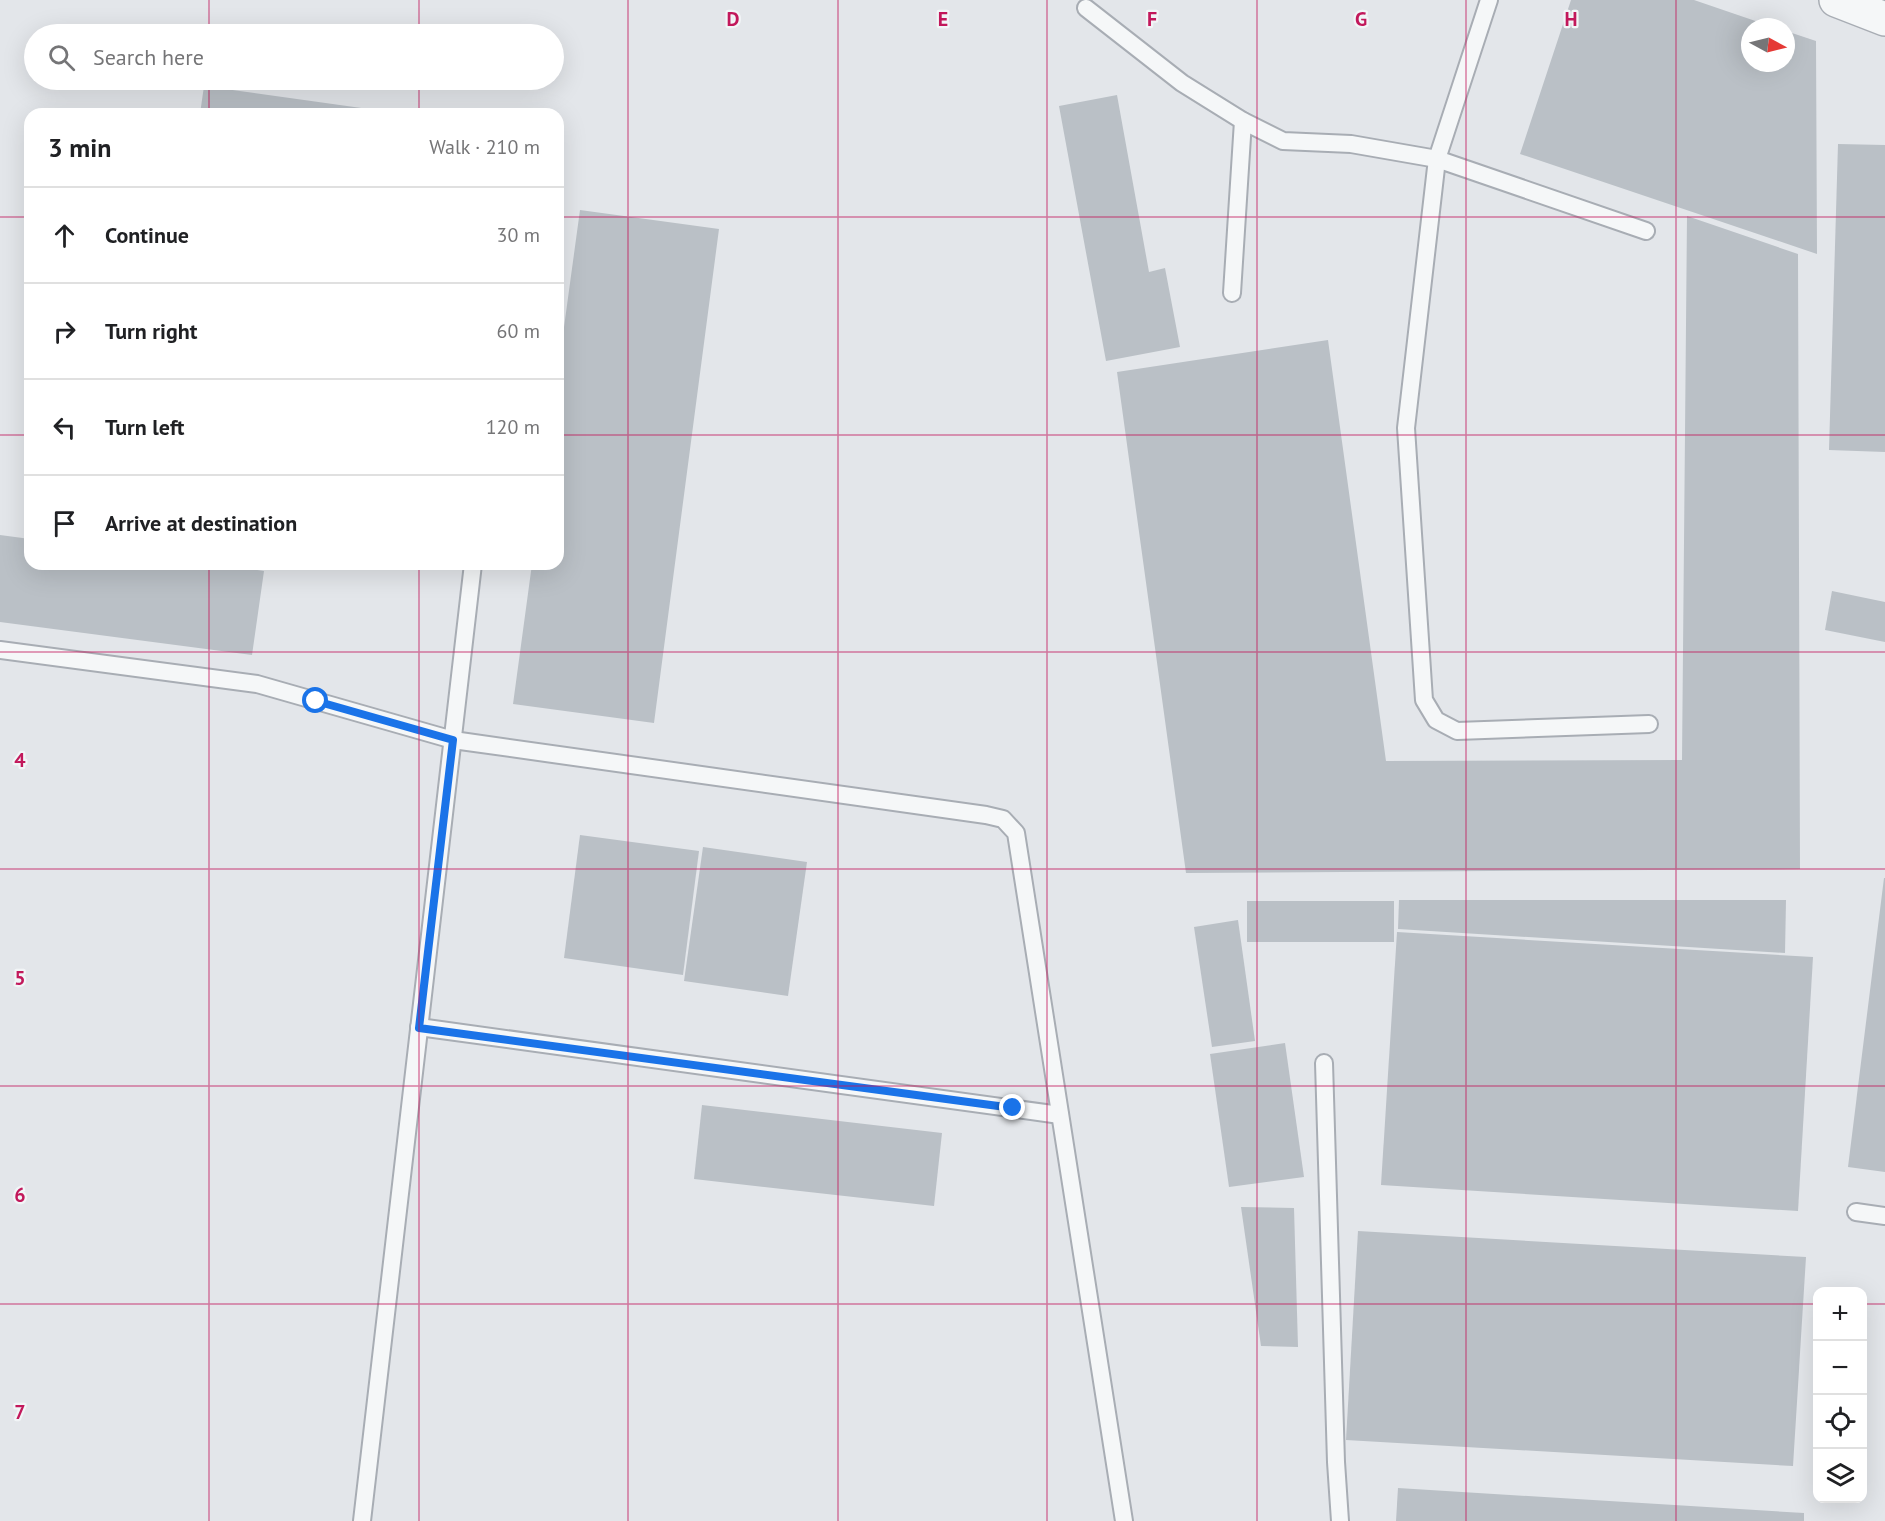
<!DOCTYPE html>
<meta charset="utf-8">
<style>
body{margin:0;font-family:"PT Sans",sans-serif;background:#f6f6f6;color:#202124}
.controls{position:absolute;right:18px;bottom:18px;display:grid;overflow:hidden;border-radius:12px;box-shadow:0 6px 24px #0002}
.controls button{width:54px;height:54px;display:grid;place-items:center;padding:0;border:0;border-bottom:2px solid #e0e0e0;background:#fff;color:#202124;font:30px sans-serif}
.compass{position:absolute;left:1741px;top:18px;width:54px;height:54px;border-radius:50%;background:#fff;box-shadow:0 6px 24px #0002;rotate:97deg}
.stop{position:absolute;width:18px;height:18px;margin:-14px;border:4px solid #1a73e8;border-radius:50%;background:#fff}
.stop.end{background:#1a73e8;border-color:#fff;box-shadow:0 2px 6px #0008}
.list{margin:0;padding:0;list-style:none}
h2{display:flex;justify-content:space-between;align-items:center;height:78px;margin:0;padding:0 24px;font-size:26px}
h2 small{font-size:20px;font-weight:400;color:#757577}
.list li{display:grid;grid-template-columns:39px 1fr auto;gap:18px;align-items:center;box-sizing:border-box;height:96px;padding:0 24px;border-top:2px solid #e0e0e0}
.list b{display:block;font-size:22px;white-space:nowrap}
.list em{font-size:20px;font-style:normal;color:#757577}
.icon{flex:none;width:33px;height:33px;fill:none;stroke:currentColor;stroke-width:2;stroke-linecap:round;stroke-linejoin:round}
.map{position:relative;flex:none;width:1885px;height:1521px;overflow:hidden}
.search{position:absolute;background:#fff;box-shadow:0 6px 24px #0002;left:24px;top:24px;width:540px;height:66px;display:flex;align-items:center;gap:15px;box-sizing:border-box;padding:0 21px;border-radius:33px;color:#757577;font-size:22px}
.panel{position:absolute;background:#fff;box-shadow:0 6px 24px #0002;left:24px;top:108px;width:540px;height:462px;border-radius:18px}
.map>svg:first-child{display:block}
.building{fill:#bac0c6}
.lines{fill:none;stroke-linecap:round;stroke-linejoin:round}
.lane-casing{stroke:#a8adb4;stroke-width:20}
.street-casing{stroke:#a8adb4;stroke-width:36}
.lane{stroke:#f5f7f8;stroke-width:16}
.street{stroke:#f5f7f8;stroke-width:33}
.route{stroke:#1a73e8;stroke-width:8}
.grid{fill:none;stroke:#c2185b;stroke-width:1.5;stroke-opacity:0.55}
.grid-label{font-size:20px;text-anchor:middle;font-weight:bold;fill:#c2185b;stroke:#f2f5f7;stroke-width:4.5;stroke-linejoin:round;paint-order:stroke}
</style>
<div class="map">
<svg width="1885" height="1521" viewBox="0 0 1885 1521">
<rect width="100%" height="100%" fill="#e3e6ea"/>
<!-- building -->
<g class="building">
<path d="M1571,0h123l79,27h-23v36h36v-32l30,10 1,213 -297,-100z"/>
<path d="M204,86l193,27v1h-197z"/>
<path d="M1117,95l32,177 16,-4 15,79 -74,14 -47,-255z"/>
<path d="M1838,144l47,1v307l-56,-2z"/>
<path d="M580,210l139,19 -65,494 -141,-19 19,-140h26v-193z"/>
<path d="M1687,216l111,38 2,615 -614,4 -69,-501 211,-32 58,421 296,-1z"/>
<path d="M0,535l30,4v25h185l49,7 -12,84 -252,-33z"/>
<path d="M1832,591l53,11v40l-60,-12z"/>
<path d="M580,835l119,16 -16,124 -119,-17z"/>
<path d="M703,847l104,15 -19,134 -104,-15z"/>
<path d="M1884,878h1v294l-37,-5z"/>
<path d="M1399,900h387l-1,53 -387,-24z"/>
<rect x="1247" y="901" width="147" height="41"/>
<path d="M1238,920l17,121 -43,6 -18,-120z"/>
<path d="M1397,932l416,25 -15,254 -417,-26z"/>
<path d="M1285,1043l19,134 -75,10 -19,-133z"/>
<path d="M702,1105l240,28 -8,73 -240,-27z"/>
<path d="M1241,1207l53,1 4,139 -37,-1z"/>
<path d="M1358,1231l448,26 -13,209 -447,-26z"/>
<path d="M1398,1488l406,25v8h-408z"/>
</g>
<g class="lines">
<!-- lane casing -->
<g class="lane-casing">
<g id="lane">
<path d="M1489,0l-52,159 -31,269 18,272 12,20 21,11 192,-7"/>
<path d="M1086,8l96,75 61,38 40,20 68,3 86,15 209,72"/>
<path d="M1232,293l11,-172"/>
<path d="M0,650l257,34 196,56 533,75 17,4 13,14 108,688"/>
<path d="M419,1027l641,88"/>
<path d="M1324,1063l12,399 4,59"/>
<path d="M1856,1212l29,4"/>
<path d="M362,1521l111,-957"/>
</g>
</g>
<!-- street casing -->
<g class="street-casing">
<path id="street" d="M1836,0l49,19"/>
</g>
<!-- lane -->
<use href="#lane" class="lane"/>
<!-- street -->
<use href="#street" class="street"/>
</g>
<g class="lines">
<!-- route -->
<path class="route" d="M316,701l137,39 -34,288 594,80"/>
</g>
<!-- grid -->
<path class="grid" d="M209,0v34M419,0v34M628,0v1521M838,0v1521M1047,0v1521M1257,0v1521M1466,0v1521M1676,0v1521M209,80v34M419,80v34M0,217h30M558,217h1327M0,435h30M558,435h1327M209,564v957M419,564v957M0,652h1885M0,869h1885M0,1086h1885M0,1304h1818M1862,1304h23"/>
<g class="grid-label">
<text x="733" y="26">D</text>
<text x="943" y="26">E</text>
<text x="1152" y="26">F</text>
<text x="1361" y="26">G</text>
<text x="1571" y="26">H</text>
<text x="20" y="767">4</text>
<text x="20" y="985">5</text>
<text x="20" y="1202">6</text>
<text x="20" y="1419">7</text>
</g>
</svg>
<div class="controls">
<button>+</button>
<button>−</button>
<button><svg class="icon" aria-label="locate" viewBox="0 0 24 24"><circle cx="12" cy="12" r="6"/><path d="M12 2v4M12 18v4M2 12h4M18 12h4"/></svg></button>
<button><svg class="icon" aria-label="layers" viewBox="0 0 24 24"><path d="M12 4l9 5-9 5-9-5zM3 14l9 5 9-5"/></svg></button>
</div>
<svg class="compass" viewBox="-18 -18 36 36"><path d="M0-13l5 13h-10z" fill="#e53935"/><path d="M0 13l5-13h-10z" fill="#757577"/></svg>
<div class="stop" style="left:316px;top:701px"></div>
<div class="stop end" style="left:1013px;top:1108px"></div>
<div class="search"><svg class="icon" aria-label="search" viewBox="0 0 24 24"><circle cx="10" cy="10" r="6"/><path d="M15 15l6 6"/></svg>Search here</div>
<section class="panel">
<h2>3 min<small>Walk · 210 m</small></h2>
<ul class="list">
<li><svg class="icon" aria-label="ahead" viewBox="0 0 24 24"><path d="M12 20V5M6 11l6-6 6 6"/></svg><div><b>Continue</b></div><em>30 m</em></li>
<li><svg class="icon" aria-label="right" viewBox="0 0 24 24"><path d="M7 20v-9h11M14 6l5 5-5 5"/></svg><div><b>Turn right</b></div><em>60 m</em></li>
<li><svg class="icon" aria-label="left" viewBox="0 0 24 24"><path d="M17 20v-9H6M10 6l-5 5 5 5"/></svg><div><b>Turn left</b></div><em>120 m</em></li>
<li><svg class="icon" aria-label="arrive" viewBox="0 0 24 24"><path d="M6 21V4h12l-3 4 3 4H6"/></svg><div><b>Arrive at destination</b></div></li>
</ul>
</section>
</div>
